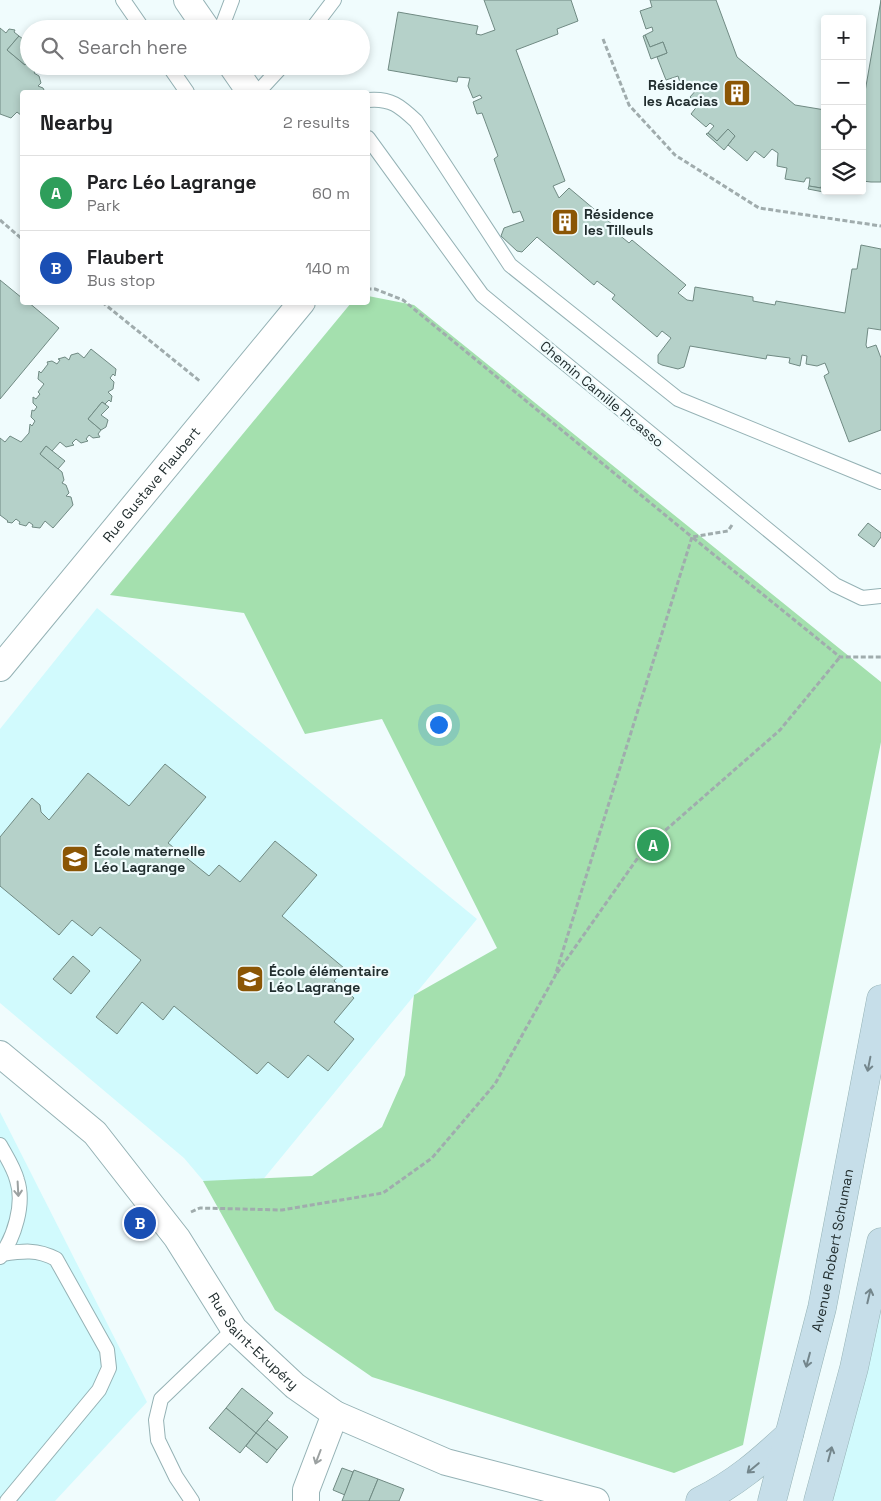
<!DOCTYPE html>
<meta charset="utf-8">
<style>
body{margin:0;font-family:"Space Grotesk",sans-serif;background:#f6f6f6;color:#202124}
.controls{position:absolute;right:15px;top:15px;display:grid;overflow:hidden;border-radius:5px;box-shadow:0 2px 8px #0003}
.controls button{width:45px;height:45px;display:grid;place-items:center;padding:0;border:0;border-bottom:1px solid #e0e0e0;background:#fff;color:#202124;font:25px sans-serif}
.you{position:absolute;left:438px;top:724px;width:18px;height:18px;margin:-12px;border:4px solid #fff;border-radius:50%;background:#1a73e8;box-shadow:0 0 0 8px #1a73e833}
.badge{display:grid;place-items:center;width:32px;height:32px;border-radius:50%;background:#111827;color:#fff;font-size:16px;font-weight:700}
.pin{position:absolute;translate:-50% -50%;border:2px solid #fff;box-shadow:0 1px 5px #0006}
.list{margin:0;padding:0;list-style:none}
h2{display:flex;justify-content:space-between;align-items:center;height:65px;margin:0;padding:0 20px;font-size:21px}
h2 small{font-size:16px;font-weight:400;color:#757577}
.list li{display:grid;grid-template-columns:32px 1fr auto;gap:15px;align-items:center;box-sizing:border-box;height:75px;padding:0 20px;border-top:1px solid #e0e0e0}
.list b{display:block;font-size:19px;white-space:nowrap}
.list p{margin:0;font-size:16px;white-space:nowrap;color:#757577}
.list em{font-size:16px;font-style:normal;color:#757577}
.icon{flex:none;width:28px;height:28px;fill:none;stroke:currentColor;stroke-width:2;stroke-linecap:round;stroke-linejoin:round}
.map{position:relative;flex:none;width:881px;height:1501px;overflow:hidden}
.search{position:absolute;background:#fff;box-shadow:0 2px 8px #0003;left:20px;top:20px;width:350px;height:55px;display:flex;align-items:center;gap:12px;box-sizing:border-box;padding:0 18px;border-radius:28px;color:#757577;font-size:19px}
.panel{position:absolute;background:#fff;box-shadow:0 2px 8px #0003;left:20px;top:90px;width:350px;height:215px;border-radius:5px}
.map>svg:first-child{display:block}
.built{fill:#d1fafd}
.green{fill:#a4e0ae}
.building{fill:#b5d1c9;stroke:#708a83}
.lines{fill:none;stroke-linecap:round;stroke-linejoin:round}
.lane-casing{stroke:#95b2b5;stroke-width:16}
.street-casing{stroke:#95b2b5;stroke-width:28}
.secondary-casing{stroke:#95b2b5;stroke-width:29}
.path{stroke:#a0acad;stroke-width:3;stroke-dasharray:5 2.5;stroke-linecap:butt}
.lane{stroke:#fff;stroke-width:14}
.street{stroke:#fff;stroke-width:26}
.secondary{stroke:#c6dee9;stroke-width:28}
.oneway{stroke:#74868c}
.oneway2{stroke:#9ca1a1}
.labels{text-anchor:middle;dominant-baseline:central;stroke-width:4.5;stroke-linejoin:round;paint-order:stroke}
.poi-label{font-size:14px;font-weight:bold;fill:#222e2f;stroke:#f0fcfd;text-anchor:start}
.street-label{font-size:14px;fill:#222e2f;stroke:#f0fcfd}
</style>
<div class="map">
<svg width="881" height="1501" viewBox="0 0 881 1501">
<rect width="100%" height="100%" fill="#f0fcfd"/>
<!-- built -->
<g class="built">
<path d="M97,608l380,311 -244,297 -49,-58 -184,-155v-274z"/>
<path d="M0,1112l147,290 -92,99h-55z"/>
<path d="M881,1292v209h-50z"/>
</g>
<!-- green -->
<path class="green" d="M368,296l46,9 467,377v60l-138,703 -69,28 -302,-96 -97,-67 -72,-129 109,-5 70,-49 23,-52 9,-80 83,-47 -115,-229 -77,15 -61,-121 -134,-18 241,-292 17,-1z"/>
<!-- building -->
<g class="building">
<path d="M484,0h87l7,21 -21,8 1,5 -42,16 49,131 -12,5 6,12 10,-10 44,37 -2,3 18,15 3,-3 54,45 -8,8 9,7 6,1 2,-14 58,10v4l22,4 1,-4 69,12 7,-44h5l4,-24 20,4v81l-13,-2 -2,17 1,3 9,-3 5,13v72l-32,12 -25,-66 5,-3 -4,-10 -8,3 -11,-2 1,-8 -5,-1 -2,11 -11,-3 1,-5 -23,-3 -1,4 -76,-13 -6,21 -6,2 -16,-4 -4,-2v-8l13,-17 -9,-7 -5,6 -45,-38 3,-4 -18,-14 -3,4 -57,-48 -15,15 -5,-1 -16,-15 3,-8 20,-7 -4,-10 -7,2 -19,-54 4,-3 -16,-43 -5,1 -4,-12 9,-4 -2,-3 -7,3 -5,-12 2,-8 -12,-1 -1,5 -69,-12 10,-58 80,14 -2,8 5,1 14,-5z"/>
<path d="M650,0h66l21,57 58,48 30,5v64l-4,14 -12,-2 1,-8h-4l-2,4 -19,-3 2,-11 -10,-2 1,-13 -6,-4 -8,9 -9,-7 -8,10 -19,-16 7,-9 -7,-7 -11,12 -9,-8 6,-7 -4,-3 -4,4 -15,-13 7,-9 -8,-8 8,-9 -5,-6 -12,4 -3,-10 -12,4 -9,-23 10,-4 -4,-11 -13,5 -5,-12 8,-4 -1,-4 -6,2 -6,-18 12,-4z"/>
<path d="M881,0v182h-10l-9,-1v-72z"/>
<path d="M0,28l6,5 3,-4 6,1 -1,2 5,4 -12,14 18,15 3,-5 1,6h6l1,4 -2,3 5,3 2,7 -3,3 5,2 2,4h-23v24l-5,-4 -6,6 -11,-4z"/>
<path d="M645,35l5,12 13,-5 4,11 -16,6 -8,-23z"/>
<path d="M19,36l4,3 2,-1 1,6 -5,6 8,6 -4,9 -18,-15z"/>
<path d="M728,129l7,7 -11,14 -18,-16 2,-1 9,8z"/>
<path d="M824,174l1,17h9v3l-26,-5 1,-3 12,2z"/>
<path d="M0,280l22,18v4h6l31,26 -59,71z"/>
<path d="M91,349l25,20 -1,7 -2,-2 -3,4 4,4 -1,7 -5,3 4,4 -1,6 -2,-2 -4,4 -3,-2 -14,17 13,11 -3,4 2,3 -7,1 -4,-3 -3,4 2,2 -7,2 -5,-4 -4,4 2,2 -8,2 -6,-5 -8,9 -6,-5 -6,8 22,18 2,8 -2,3 4,2 3,8 -3,3 5,1 2,8 -20,23 -8,-7 -5,7 -8,-1 1,-2 -4,-3 -3,4 -7,-2 1,-2 -4,-3 -4,4 -5,-1 1,-1 -8,-6v-77l5,4 5,-6 11,6 8,-9 1,-9 2,2 3,-5 -4,-4 1,-7 2,1 3,-4 -4,-4v-6l3,2 4,-5 -2,-2 6,-8 -6,-5 1,-8 2,2 7,-9 -1,-2 5,-1 5,3 3,-4 -2,-1 7,-2 4,3 2,-5 7,-2 6,5z"/>
<path d="M102,402l7,5 -8,8 7,5 -2,7 -5,3 -13,-11z"/>
<path d="M46,446l19,15 -7,8 -18,-15z"/>
<path d="M868,523l13,10v4l-7,10 -16,-12z"/>
<path d="M165,764l41,33 -38,46 41,33 10,-11 21,17 35,-41 42,34 -35,41 62,52 -10,13 20,17 -20,24 20,17 -26,32 -20,-16 -20,23 -20,-16 -11,12 -83,-68 -11,14 -21,-18 -25,32 -21,-17 45,-57 -41,-33 -8,9 -20,-16 -13,15 -59,-49v-49l32,-39 8,7 1,7 8,8 39,-47 41,33z"/>
<path d="M73,956l17,15 -19,23 -18,-15z"/>
<path d="M242,1388l31,25 -17,20 -30,-25z"/>
<path d="M226,1408l30,25 -16,20 -31,-25z"/>
<path d="M267,1420l21,17 -11,13 -21,-17z"/>
<path d="M256,1433l21,17 -10,13 -21,-17z"/>
<path d="M342,1468l11,4 -8,23 -12,-5z"/>
<path d="M354,1470l24,9 -9,22h-27z"/>
<path d="M378,1479l26,10 -5,12h-30z"/>
</g>
<g class="lines">
<!-- lane casing -->
<g class="lane-casing">
<g id="lane">
<path d="M123,0l20,29"/>
<path d="M221,29l11,-29"/>
<path d="M312,29l22,-29"/>
<path d="M169,66l18,26"/>
<path d="M258,92l24,-26"/>
<path d="M368,100c23,-2 32,6 48,21l94,144 168,134 203,83"/>
<path d="M368,138l114,157 353,290 27,13 19,-2"/>
<path d="M0,1145c6,11 14,23 17,35 8,24 -3,58 -17,77"/>
<path d="M2,1254c21,-3 35,-5 54,5l51,91 2,18 -10,22 -92,111"/>
<path d="M192,1501l-16,-24 -18,-37 -2,-20 5,-21 73,-70"/>
</g>
</g>
<!-- street casing -->
<g class="street-casing">
<g id="street">
<path d="M187,0l20,29"/>
<path d="M232,66l18,26"/>
<path id="s1" d="M0,668l302,-366"/>
<path id="s2" d="M0,1054l95,79 82,105 57,91 61,57 40,28 111,48 150,39"/>
<path d="M306,1501v-11l29,-76"/>
</g>
</g>
<!-- secondary casing -->
<g class="secondary-casing">
<g id="secondary">
<path d="M700,1501c36,-18 60,-39 89,-66"/>
<path id="s3" d="M772,1501l50,-193 59,-309"/>
<path d="M818,1501l36,-133 27,-126"/>
</g>
</g>
<!-- path -->
<g class="path">
<path d="M603,39l26,66 46,50 84,53 122,18"/>
<path d="M0,220l22,19"/>
<path d="M102,302l99,80"/>
<path d="M732,525l-4,6 -36,6 148,120h41"/>
<path d="M557,973l87,-124 136,-119 60,-73"/>
<path d="M191,1212l9,-4 82,2 101,-17 49,-35 63,-74 60,-108 137,-439 -289,-237 -28,-11h-7"/>
</g>
<!-- lane -->
<use href="#lane" class="lane"/>
<!-- street -->
<use href="#street" class="street"/>
<!-- secondary -->
<use href="#secondary" class="secondary"/>
</g>
<!-- one-way arrows -->
<defs><path id="oneway-shaft" d="M-6 0H5M1.5-3L5.5 0L1.5 3" fill="none" stroke-width="1.6" stroke-linecap="round" stroke-linejoin="round" transform="scale(1.25)"/></defs>
<g class="oneway">
<use href="#oneway-shaft" transform="translate(869 1064) rotate(101)"/>
<use href="#oneway-shaft" transform="translate(869 1296) rotate(-77)"/>
<use href="#oneway-shaft" transform="translate(808 1360) rotate(105)"/>
<use href="#oneway-shaft" transform="translate(830 1454) rotate(-75)"/>
<use href="#oneway-shaft" transform="translate(753 1468) rotate(140)"/>
</g>
<g class="oneway2">
<use href="#oneway-shaft" transform="translate(18 1189) rotate(87)"/>
<use href="#oneway-shaft" transform="translate(318 1457) rotate(111)"/>
</g>
<!-- icons -->
<defs>
<g id="building-square" transform="scale(1.4375)"><rect x="-9" y="-9" width="18" height="18" rx="4" fill="#8b5605" stroke="#f0fcfd"/><path d="M-4-6H4V6H1V3H-1V6H-4ZM-2.5-4.3h1.7v1.8h-1.7ZM.8-4.3h1.7v1.8H.8ZM-2.5-1h1.7V.8h-1.7ZM.8-1h1.7V.8H.8Z" fill="#fff"/></g>
<g id="school-square" transform="scale(1.4375)"><rect x="-9" y="-9" width="18" height="18" rx="4" fill="#8b5605" stroke="#f0fcfd"/><path d="M0-5L7-2L0 1L-7-2ZM-4 1L0 2.5L4 1V4Q0 6-4 4Z" fill="#fff"/></g>
</defs>
<g fill-rule="evenodd">
<use href="#building-square" x="737" y="93"/>
<use href="#building-square" x="565" y="222"/>
<use href="#school-square" x="75" y="859"/>
<use href="#school-square" x="250" y="979"/>
</g>
<g class="labels">
<!-- poi labels -->
<g class="poi-label">
<text x="718" y="85" text-anchor="end">Résidence<tspan x="718" dy="16">les Acacias</tspan></text>
<text x="584" y="214">Résidence<tspan x="584" dy="16">les Tilleuls</tspan></text>
<text x="94" y="851">École maternelle<tspan x="94" dy="16">Léo Lagrange</tspan></text>
<text x="269" y="971">École élémentaire<tspan x="269" dy="16">Léo Lagrange</tspan></text>
</g>
<!-- street labels -->
<g class="street-label">
<text transform="translate(602 394) rotate(40)">Chemin Camille Picasso</text>
<text stroke="none"><textPath href="#s1" startOffset="238">Rue Gustave Flaubert</textPath></text>
<text stroke="none"><textPath href="#s3" startOffset="258">Avenue Robert Schuman</textPath></text>
<text stroke="none"><textPath href="#s2" startOffset="386">Rue Saint-Exupéry</textPath></text>
</g>
</g>
</svg>
<div class="controls">
<button>+</button>
<button>−</button>
<button><svg class="icon" aria-label="locate" viewBox="0 0 24 24"><circle cx="12" cy="12" r="6"/><path d="M12 2v4M12 18v4M2 12h4M18 12h4"/></svg></button>
<button><svg class="icon" aria-label="layers" viewBox="0 0 24 24"><path d="M12 4l9 5-9 5-9-5zM3 14l9 5 9-5"/></svg></button>
</div>
<div class="you"></div>
<div class="pin badge" style="left:653px;top:845px;background:#2e9e5b">A</div>
<div class="pin badge" style="left:140px;top:1223px;background:#1a4fb4">B</div>
<div class="search"><svg class="icon" aria-label="search" viewBox="0 0 24 24"><circle cx="10" cy="10" r="6"/><path d="M15 15l6 6"/></svg>Search here</div>
<section class="panel">
<h2>Nearby<small>2 results</small></h2>
<ul class="list">
<li><span class="badge" style="background:#2e9e5b">A</span><div><b>Parc Léo Lagrange</b><p>Park</p></div><em>60 m</em></li>
<li><span class="badge" style="background:#1a4fb4">B</span><div><b>Flaubert</b><p>Bus stop</p></div><em>140 m</em></li>
</ul>
</section>
</div>
